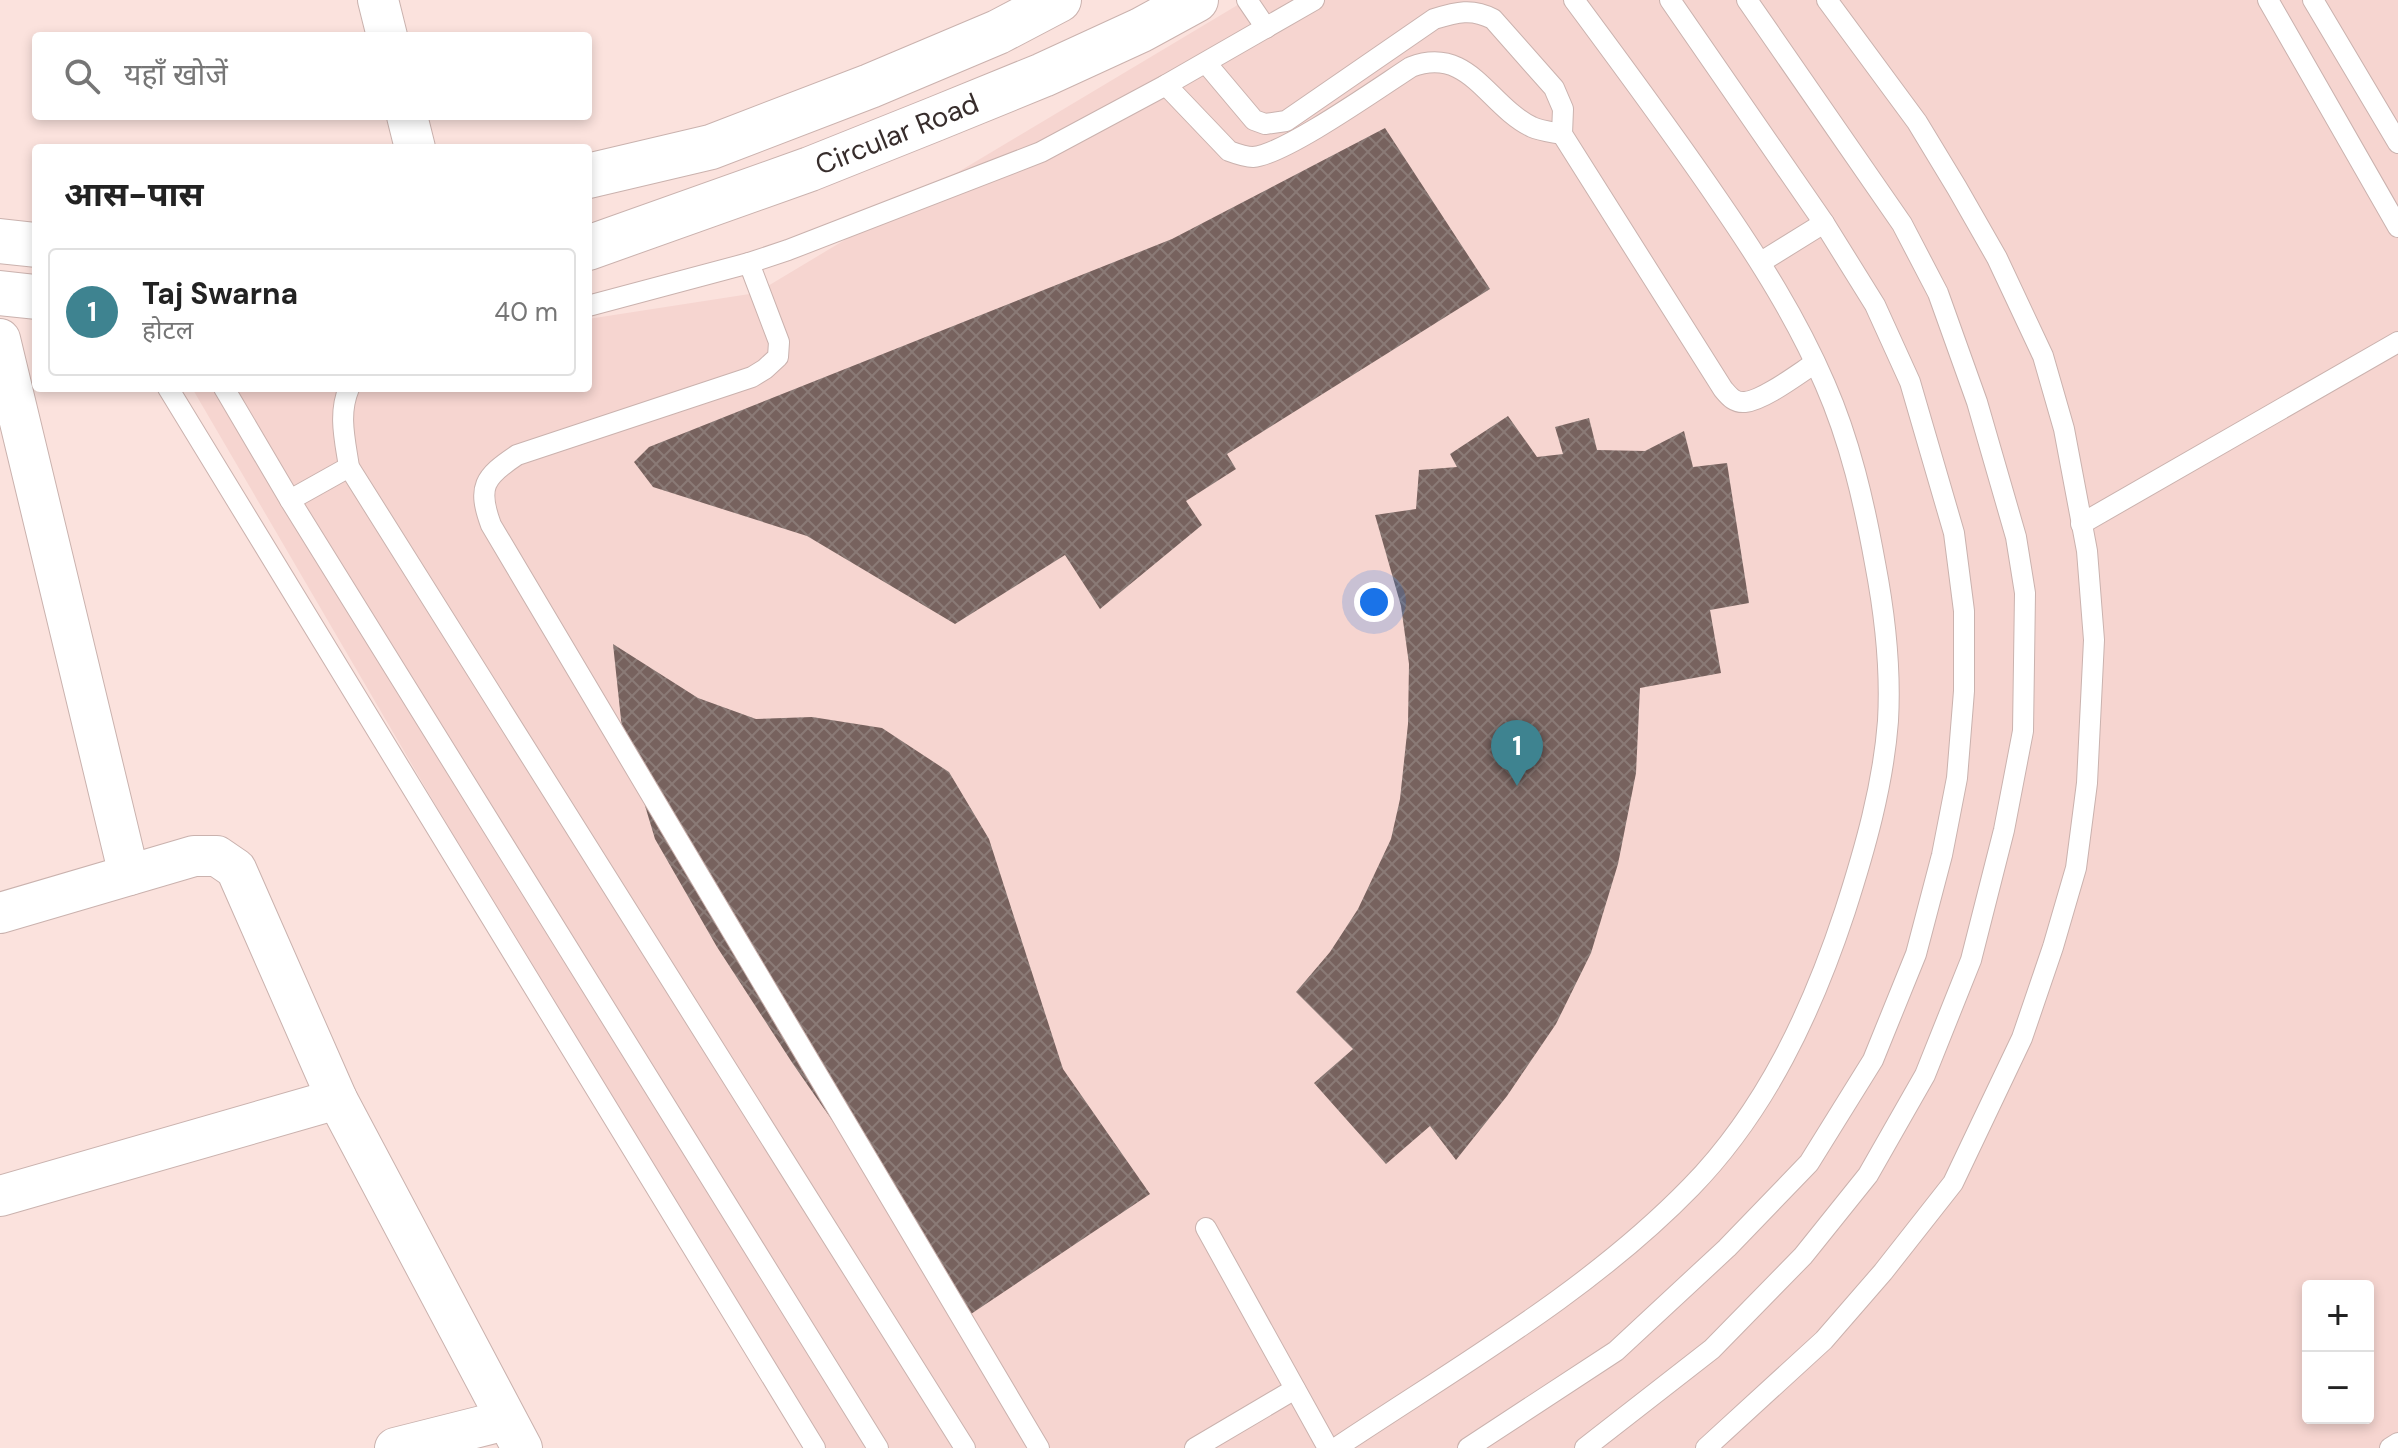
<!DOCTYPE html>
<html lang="hi">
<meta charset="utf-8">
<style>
body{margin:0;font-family:"DM Sans","Noto Sans Devanagari",sans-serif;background:#f6f6f6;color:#222}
.controls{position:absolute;right:24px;bottom:24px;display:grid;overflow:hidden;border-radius:8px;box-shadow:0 4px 12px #0003}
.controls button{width:72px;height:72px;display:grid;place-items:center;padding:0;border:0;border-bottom:2px solid #e0e0e0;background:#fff;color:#222;font:40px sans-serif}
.you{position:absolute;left:1374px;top:602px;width:28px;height:28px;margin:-20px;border:6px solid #fff;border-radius:50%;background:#1a73e8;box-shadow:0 0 0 12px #1a73e833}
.badge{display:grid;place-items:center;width:52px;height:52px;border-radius:50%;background:#3e8390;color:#fff;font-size:26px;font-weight:700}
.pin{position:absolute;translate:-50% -66px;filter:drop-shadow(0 2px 4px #0008)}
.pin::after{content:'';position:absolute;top:42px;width:28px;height:24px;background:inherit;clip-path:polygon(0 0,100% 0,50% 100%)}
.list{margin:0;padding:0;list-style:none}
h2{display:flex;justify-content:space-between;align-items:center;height:104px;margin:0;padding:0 32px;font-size:34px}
h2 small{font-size:26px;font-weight:400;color:#767676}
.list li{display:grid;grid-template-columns:52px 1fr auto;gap:24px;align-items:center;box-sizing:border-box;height:128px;margin:0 16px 16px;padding:0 16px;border:2px solid #e0e0e0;border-radius:8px}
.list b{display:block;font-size:30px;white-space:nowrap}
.list p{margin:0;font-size:26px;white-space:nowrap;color:#767676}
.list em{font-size:26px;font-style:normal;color:#767676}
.icon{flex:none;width:44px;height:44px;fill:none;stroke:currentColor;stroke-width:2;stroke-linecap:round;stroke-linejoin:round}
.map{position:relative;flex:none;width:2398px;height:1448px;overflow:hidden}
.search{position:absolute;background:#fff;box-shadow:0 4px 12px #0003;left:32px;top:32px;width:560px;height:88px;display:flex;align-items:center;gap:20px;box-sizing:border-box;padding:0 28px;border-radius:8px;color:#767676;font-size:30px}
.panel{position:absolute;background:#fff;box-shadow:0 4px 12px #0003;left:32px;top:144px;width:560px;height:248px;border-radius:8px}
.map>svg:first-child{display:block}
.built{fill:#f6d5d0;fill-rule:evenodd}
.building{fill:url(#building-cross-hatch)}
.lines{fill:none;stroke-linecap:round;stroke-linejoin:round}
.lane-casing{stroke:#cab2ae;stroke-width:22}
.street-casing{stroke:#cab2ae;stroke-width:42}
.secondary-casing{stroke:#cab2ae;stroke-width:46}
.lane{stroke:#fff;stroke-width:20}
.street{stroke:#fff;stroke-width:40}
.secondary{stroke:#fff;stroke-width:44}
.labels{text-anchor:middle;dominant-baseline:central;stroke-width:8;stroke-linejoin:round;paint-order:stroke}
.street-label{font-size:28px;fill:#372d2c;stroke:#fff}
</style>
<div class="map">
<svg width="2398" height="1448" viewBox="0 0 2398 1448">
<defs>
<pattern id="building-cross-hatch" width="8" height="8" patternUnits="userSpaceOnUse" patternTransform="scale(2)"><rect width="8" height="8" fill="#77625e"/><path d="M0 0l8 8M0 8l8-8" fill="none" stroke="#8a7a76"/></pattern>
</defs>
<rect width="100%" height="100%" fill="#fbe2dd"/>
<!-- built -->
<path class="built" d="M1246,0h1152v1448h-1587l-619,-1060h396v-69l168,-26zM2308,1286h60v132h-60z"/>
<!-- building -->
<g class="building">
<path d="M1385,128l105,161 -263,165 9,15 -50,32 16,24 -102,84 -35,-54 -110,69 -148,-88 -154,-49 -19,-25 15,-15 523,-208z"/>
<path d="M1508,416l29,41 26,-3 -8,-27 34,-9 8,32 48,1 39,-20 9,36 34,-4 22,140 -39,7 11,63 -81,15 -4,85 -18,91 -27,89 -35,71 -49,72 -51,64 -26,-34 -44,38 -72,-81 39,-34 -57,-57 34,-40 28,-43 33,-70 9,-40 8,-75 1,-60 -8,-58 -26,-91 41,-6 3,-39 38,-3 -7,-13z"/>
<path d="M613,644l85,54 58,21 56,-2 70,11 67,44 40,67 74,230 87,125 -182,122 -175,-252 -76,-117 -62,-108 -33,-110z"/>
</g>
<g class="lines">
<!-- lane casing -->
<g class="lane-casing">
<g id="lane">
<path d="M1247,0l19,28"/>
<path d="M2268,0l130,227"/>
<path d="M2313,0l85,143"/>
<path d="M1206,63l48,57 11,4 21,-3 148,-102c23,-7 38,-11 59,0l61,69 9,21 -1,25 161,255c6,7 11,14 22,13 19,-2 53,-28 70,-39"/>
<path d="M1166,85l63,66c8,3 16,6 24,6 31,-2 127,-70 158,-90 58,-22 76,38 121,60 9,4 20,5 30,7"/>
<path d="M1761,262l63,-39"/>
<path d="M749,263l30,79 -1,15 -13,12 -13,8 -235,78c-33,22 -40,32 -26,70l548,923"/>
<path d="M588,306l161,-43 39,-13 253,-98 125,-67 148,-85"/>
<path d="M168,388l647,1060"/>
<path d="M224,388l66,112 588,948"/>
<path d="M349,388c-11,26 -4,52 0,79l616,981"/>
<path d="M290,500l59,-33"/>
<path d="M2081,524l317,-182"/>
<path d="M1206,1228l122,220"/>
<path d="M1195,1448l100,-59"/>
<path d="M1336,1448c121,-81 253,-156 355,-261 75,-77 121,-176 154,-276 20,-62 38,-125 43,-190 3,-53 -3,-106 -13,-158 -11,-61 -25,-122 -50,-179 -28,-65 -66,-125 -106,-183 -47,-69 -96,-135 -145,-201"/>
<path d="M1468,1448l148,-97 111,-103 82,-85 64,-103 43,-106 26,-99 15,-77 7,-87v-80l-10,-78 -44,-151 -35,-77 -51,-82 -154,-223"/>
<path d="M1585,1448l127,-99 91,-93 65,-81 57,-100 46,-115 33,-130 19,-99 2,-138 -9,-56 -39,-135 -39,-109 -36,-69 -155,-224"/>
<path d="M1706,1448l118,-108 59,-68 70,-89 69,-145 31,-91 23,-79 11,-85 7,-143 -7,-89 -23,-122 -21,-73 -46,-98 -40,-70 -40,-66 -90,-122"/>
<path d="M2390,1448l8,-5"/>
</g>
</g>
<!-- street casing -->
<g class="street-casing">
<g id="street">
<path d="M378,0l9,36"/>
<path d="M407,116l8,32"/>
<path d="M0,339l129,536"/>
<path d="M0,913l194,-57h23l19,13 101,230 185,349"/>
<path d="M0,1196l337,-97"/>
<path d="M395,1448l111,-28"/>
</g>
</g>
<!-- secondary casing -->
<g class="secondary-casing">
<g id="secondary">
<path d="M588,176l123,-29 159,-61 128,-54 61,-32"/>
<path d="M0,241l36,4"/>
<path d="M588,248l222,-79 125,-50 108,-44 98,-45 55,-30"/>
<path d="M0,293l36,4"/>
</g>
</g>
<!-- lane -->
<use href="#lane" class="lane"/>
<!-- street -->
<use href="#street" class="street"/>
<!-- secondary -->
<use href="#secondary" class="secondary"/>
</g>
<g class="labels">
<!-- street labels -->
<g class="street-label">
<text transform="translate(897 134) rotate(-22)">Circular Road</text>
</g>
</g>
</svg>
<div class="controls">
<button>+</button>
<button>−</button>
</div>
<div class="you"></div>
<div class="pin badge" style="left:1517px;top:786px">1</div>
<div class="search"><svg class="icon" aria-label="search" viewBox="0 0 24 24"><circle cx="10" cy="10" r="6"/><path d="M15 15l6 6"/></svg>यहाँ खोजें</div>
<section class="panel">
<h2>आस-पास<small></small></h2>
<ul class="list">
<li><span class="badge">1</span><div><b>Taj Swarna</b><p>होटल</p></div><em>40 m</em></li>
</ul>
</section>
</div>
